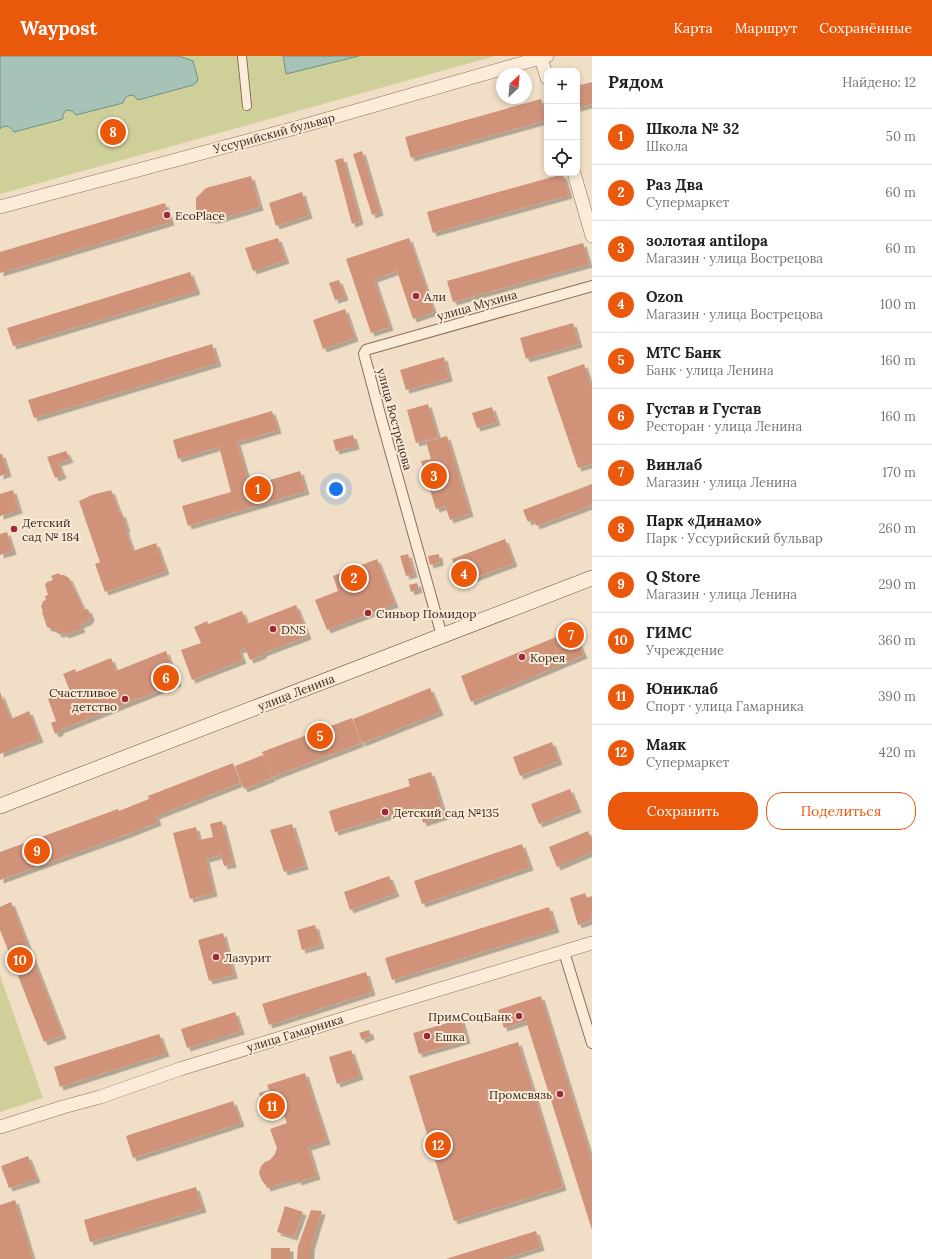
<!DOCTYPE html>
<html lang="ru">
<meta charset="utf-8">
<style>
body{margin:0;font-family:Lora,serif;background:#f2f2f2;color:#202124}
.controls{position:absolute;right:12px;top:12px;display:grid;overflow:hidden;border-radius:8px;box-shadow:0 2px 6px #0003}
.controls button{width:36px;height:36px;display:grid;place-items:center;padding:0;border:0;border-bottom:1px solid #e0e0e0;background:#fff;color:#202124;font:20px sans-serif}
.compass{position:absolute;left:496px;top:12px;width:36px;height:36px;border-radius:50%;background:#fff;box-shadow:0 2px 6px #0003;rotate:26deg}
.you{position:absolute;left:336px;top:433px;width:14px;height:14px;margin:-10px;border:3px solid #fff;border-radius:50%;background:#1a73e8;box-shadow:0 0 0 6px #1a73e833}
.badge{display:grid;place-items:center;width:26px;height:26px;border-radius:50%;background:#ea580c;color:#fff;font-size:13px;font-weight:700}
.pin{position:absolute;translate:-50% -50%;border:2px solid #fff;box-shadow:0 1px 4px #0006}
.list{margin:0;padding:0;list-style:none}
h2{display:flex;justify-content:space-between;align-items:center;height:52px;margin:0;padding:0 16px;font-size:17px}
h2 small{font-size:13px;font-weight:400;color:#757577}
.list li{display:grid;grid-template-columns:26px 1fr auto;gap:12px;align-items:center;box-sizing:border-box;height:56px;padding:0 16px;border-top:1px solid #e0e0e0}
.list b{display:block;font-size:15px;white-space:nowrap}
.list p{margin:0;font-size:13px;white-space:nowrap;color:#757577}
.list em{font-size:13px;font-style:normal;color:#757577}
.actions{display:flex;gap:8px;padding:12px 16px}
.actions a{flex:1;padding:9px 0;border:1px solid #ea580c;border-radius:16px;text-align:center;font-size:14px;color:#ea580c}
.actions .main{background:#ea580c;color:#fff}
.icon{flex:none;width:22px;height:22px;fill:none;stroke:currentColor;stroke-width:2;stroke-linecap:round;stroke-linejoin:round}
.map{position:relative;flex:none;width:592px;height:1203px;overflow:hidden}
header{display:flex;align-items:center;gap:24px;box-sizing:border-box;height:56px;padding:0 20px;background:#ea580c;color:#fff}
header strong{font-size:19px}
nav{display:flex;gap:22px;margin-inline-start:auto;font-size:14px}
main{display:flex}
aside{flex:1;background:#fff}
.map>svg:first-child{display:block}
.green{fill:#cfcf99}
.water{fill:#a7c3b8;stroke:#6d9385}
.building{fill:#d0937a;filter:url(#shadow)}
.lines{fill:none;stroke-linecap:round;stroke-linejoin:round}
.pedestrian-casing{stroke:#8c6f5a;stroke-width:10}
.minor-casing{stroke:#8c6f5a;stroke-width:12}
.tertiary-casing{stroke:#8c6f5a;stroke-width:14}
.secondary-casing{stroke:#6e503d;stroke-width:16}
.pedestrian{stroke:#faecd9;stroke-width:8}
.minor{stroke:#faecd9;stroke-width:10}
.tertiary{stroke:#faecd9;stroke-width:13}
.secondary{stroke:#faecd9;stroke-width:15}
.poi-dot{fill:#9e2837;stroke:#f7e9d6;stroke-width:1.5}
.labels{text-anchor:middle;dominant-baseline:central;stroke-width:4;stroke-linejoin:round;paint-order:stroke}
.street-label{font-size:12px;fill:#3c291f;stroke:#f7e9d6}
.poi-label{font-size:12px;fill:#3c291f;stroke:#f7e9d6;text-anchor:start}
</style>
<header>
<strong>Waypost</strong>
<nav><a>Карта</a><a>Маршрут</a><a>Сохранённые</a></nav>
</header>
<main>
<div class="map">
<svg width="592" height="1203" viewBox="0 0 592 1203">
<defs>
<filter id="shadow"><feDropShadow dx="3.5" dy="3.5" stdDeviation="0" flood-color="#0004"/></filter>
</defs>
<rect width="100%" height="100%" fill="#f0dec6"/>
<!-- green -->
<g class="green">
<path d="M0,0h495l-495,138z"/>
<path d="M0,919l43,123 -43,14z"/>
</g>
<!-- water -->
<g class="water">
<path d="M0,0h179l14,5 5,18 -1,3 -4,3 -55,15 -5,-5 -6,1 -3,4 -1,3 -47,12 -4,-4 -5,-1 -4,4v5l-49,13c-3,-6 -9,-8 -14,-3z"/>
<path d="M283,0h76l-73,18z"/>
</g>
<!-- building -->
<g class="building">
<path d="M592,26v22l-15,4v-22z"/>
<path d="M541,43l6,21 -136,38 -6,-21z"/>
<path d="M362,95l18,61 -8,3 -19,-61z"/>
<path d="M343,102l17,63 -8,3 -17,-64z"/>
<path d="M563,118l6,21 -136,38 -6,-21z"/>
<path d="M251,120l9,31 -44,13 -11,-1 -9,-8v-13l10,-10z"/>
<path d="M302,136l7,23 -33,11 -7,-23z"/>
<path d="M165,147l6,19 -171,51v-21z"/>
<path d="M278,182l8,22 -33,11 -8,-23z"/>
<path d="M409,182l25,74 -21,7 -16,-48 -23,8 16,48 -19,6 -25,-74z"/>
<path d="M583,187l6,21 -136,38 -6,-21z"/>
<path d="M190,216l7,19 -184,55 -6,-18z"/>
<path d="M339,224l6,17 -10,3 -6,-17z"/>
<path d="M345,253l10,29 -32,11 -10,-29z"/>
<path d="M573,267l6,21 -53,15 -6,-21z"/>
<path d="M212,288l6,19 -184,55 -6,-18z"/>
<path d="M444,301l5,21 -43,12 -6,-20z"/>
<path d="M584,308l8,24v76l-14,4 -31,-91z"/>
<path d="M428,348l10,33 -22,6 -9,-33z"/>
<path d="M492,351l5,15 -20,6 -5,-15z"/>
<path d="M272,355l6,19 -41,12 13,44 50,-15 6,20 -118,35 -6,-20 49,-14 -12,-45 -41,12 -5,-19z"/>
<path d="M353,379l3,11 -20,5 -3,-11z"/>
<path d="M447,380l23,77 -20,7 -5,-14 -9,3 -15,-48 10,-2 -5,-17z"/>
<path d="M66,395l4,8 -12,4 5,12 -8,3 -8,-21z"/>
<path d="M0,398h2l6,19 -8,3z"/>
<path d="M592,428v21l-56,21 -2,-7 -6,3 -5,-12z"/>
<path d="M13,434l6,20 -19,6v-22z"/>
<path d="M111,434l9,24 2,-1 5,16h-2l8,22 23,-8 10,28 -61,21 -10,-28 5,-2 -21,-61 13,-6z"/>
<path d="M7,476l6,19 -13,4v-21z"/>
<path d="M505,483l9,24 -53,20 -9,-24z"/>
<path d="M408,498l6,20 -8,2 -6,-20z"/>
<path d="M439,498l1,8 -10,3 -2,-9z"/>
<path d="M377,503l18,45 -68,26 -12,-30 23,-9 -5,-15z"/>
<path d="M59,517l1,2h4l5,3 15,32 4,-1 3,8 -2,4 -9,4 2,4 -17,6 -1,-2 -6,1 -2,-5h-3l-6,-2 -5,-15h1l-2,-6 2,-5 3,-1 -1,-4 3,-1 -3,-10 2,-3 6,-2 -2,-4z"/>
<path d="M417,527l2,6 -8,3 -2,-7z"/>
<path d="M296,549l12,31 -45,17v2l-13,5 -5,-12 -6,2 4,10 -51,20 -11,-30 20,-7 -7,-16 13,-6 1,3 34,-13 5,13z"/>
<path d="M573,574l11,25 -113,47 -10,-26z"/>
<path d="M166,595l12,32 -118,47v2l-5,2 -4,-11 5,-2 -8,-22 22,-8 -7,-17 12,-5 1,3 35,-14 5,13z"/>
<path d="M430,632l10,24 -78,31 -9,-24z"/>
<path d="M0,636l11,27 18,-8 11,28 -40,15z"/>
<path d="M352,662l9,25 -89,34 -10,-25z"/>
<path d="M552,686l7,19 -39,15 -7,-19z"/>
<path d="M263,699l9,23 -28,11 -9,-23z"/>
<path d="M233,707l7,20 -84,33 2,6 -30,12 -3,-5 3,5 -128,46v-28l118,-43 1,2 30,-12 -1,-3z"/>
<path d="M431,716l14,44 -22,7 -4,-16 -84,25 -6,-21 81,-25 -2,-7z"/>
<path d="M570,733l8,20 -39,15 -8,-20z"/>
<path d="M222,765l11,43 -9,2 -3,-11 -15,4 8,34 -24,6 -17,-66 23,-6 3,13 14,-3 -3,-13z"/>
<path d="M292,768l13,42 -21,6 -14,-42z"/>
<path d="M588,775l4,9v12l-35,15 -8,-20z"/>
<path d="M522,788l8,23 -108,37 -8,-23z"/>
<path d="M389,820l7,17 -46,17 -6,-18z"/>
<path d="M585,837l2,5 5,-2v20l-1,1 1,3 -14,5 -8,-27z"/>
<path d="M11,846l52,133 -19,7 -44,-112v-23z"/>
<path d="M549,851l7,22 -164,51 -7,-22z"/>
<path d="M315,869l6,20 -19,5 -5,-20z"/>
<path d="M223,877l11,42 -25,6 -11,-41z"/>
<path d="M366,916l6,20 -103,33 -7,-21z"/>
<path d="M541,940l51,164v70l-66,-209 -22,7 -6,-18z"/>
<path d="M235,956l6,19 -54,17 -6,-19z"/>
<path d="M461,963l6,21 -48,14 -6,-21z"/>
<path d="M369,974l2,6 -9,4 -3,-7z"/>
<path d="M159,978l7,19 -106,34 -6,-20z"/>
<path d="M518,986l45,145 -109,34 -45,-145z"/>
<path d="M351,994l9,26 -23,8 -8,-27z"/>
<path d="M305,1017l22,68 -19,6 9,29 -19,6 -1,-3 -30,9 -1,-3 -4,-4 -3,-8 2,-7 4,-4 5,-2 5,-6 2,-6 -7,-19 17,-6 -4,-10 -16,5 -8,-25 10,-3 -2,-5z"/>
<path d="M233,1045l8,22 -108,35 -7,-22z"/>
<path d="M28,1100l9,23 -28,9 -8,-22z"/>
<path d="M196,1131l7,22 -113,33 -6,-22z"/>
<path d="M15,1144l18,59h-33v-54z"/>
<path d="M285,1150l18,6 -9,25 -17,-5z"/>
<path d="M311,1154l11,1 -11,36v12h-14l1,-13z"/>
<path d="M536,1175l5,16 -38,12h-57z"/>
<rect x="271" y="1192" width="19" height="11"/>
</g>
<g class="lines">
<!-- pedestrian casing -->
<g class="pedestrian-casing">
<path id="pedestrian" d="M242,0l5,50"/>
</g>
<!-- minor casing -->
<g class="minor-casing">
<g id="minor">
<path d="M442,580l-61,-218 -17,-64 2,-4 3,-1 223,-63"/>
<path d="M564,896l28,91"/>
</g>
</g>
<!-- tertiary casing -->
<g class="tertiary-casing">
<g id="tertiary">
<path d="M541,2l6,20"/>
<path d="M574,117l18,63"/>
<path d="M0,151l299,-80 248,-71"/>
<path d="M0,1071l63,-20 37,-10 80,-28 201,-62 211,-64"/>
</g>
</g>
<!-- secondary casing -->
<g class="secondary-casing">
<path id="secondary" d="M0,750l592,-228"/>
</g>
<!-- pedestrian -->
<use href="#pedestrian" class="pedestrian"/>
<!-- minor -->
<use href="#minor" class="minor"/>
<!-- tertiary -->
<use href="#tertiary" class="tertiary"/>
<!-- secondary -->
<use href="#secondary" class="secondary"/>
</g>
<!-- markers -->
<g class="poi-dot">
<circle cx="167" cy="159" r="4"/>
<circle cx="416" cy="240" r="4"/>
<circle cx="14" cy="473" r="4"/>
<circle cx="368" cy="557" r="4"/>
<circle cx="273" cy="573" r="4"/>
<circle cx="522" cy="601" r="4"/>
<circle cx="125" cy="643" r="4"/>
<circle cx="385" cy="756" r="4"/>
<circle cx="216" cy="901" r="4"/>
<circle cx="519" cy="960" r="4"/>
<circle cx="427" cy="980" r="4"/>
<circle cx="560" cy="1038" r="4"/>
</g>
<g class="labels">
<!-- street labels -->
<g class="street-label">
<text transform="translate(274 77) rotate(-15)">Уссурийский бульвар</text>
<text transform="translate(477 249) rotate(-16)">улица Мухина</text>
<text transform="translate(395 363) rotate(75)">улица Вострецова</text>
<text transform="translate(296 636) rotate(-21)">улица Ленина</text>
<text transform="translate(295 977) rotate(-17)">улица Гамарника</text>
</g>
<!-- poi labels -->
<g class="poi-label">
<text x="175" y="159">EcoPlace</text>
<text x="424" y="240">Али</text>
<text x="22" y="466">Детский<tspan x="22" dy="14">сад № 184</tspan></text>
<text x="376" y="557">Синьор Помидор</text>
<text x="281" y="573">DNS</text>
<text x="530" y="601">Корея</text>
<text x="117" y="636" text-anchor="end">Счастливое<tspan x="117" dy="14">детство</tspan></text>
<text x="393" y="756">Детский сад №135</text>
<text x="224" y="901">Лазурит</text>
<text x="511" y="960" text-anchor="end">ПримСоцБанк</text>
<text x="435" y="980">Ешка</text>
<text x="552" y="1038" text-anchor="end">Промсвязь</text>
</g>
</g>
</svg>
<div class="controls">
<button>+</button>
<button>−</button>
<button><svg class="icon" aria-label="locate" viewBox="0 0 24 24"><circle cx="12" cy="12" r="6"/><path d="M12 2v4M12 18v4M2 12h4M18 12h4"/></svg></button>
</div>
<svg class="compass" viewBox="-18 -18 36 36"><path d="M0-13l5 13h-10z" fill="#e53935"/><path d="M0 13l5-13h-10z" fill="#757577"/></svg>
<div class="you"></div>
<div class="pin badge" style="left:258px;top:433px">1</div>
<div class="pin badge" style="left:354px;top:522px">2</div>
<div class="pin badge" style="left:434px;top:420px">3</div>
<div class="pin badge" style="left:464px;top:518px">4</div>
<div class="pin badge" style="left:320px;top:680px">5</div>
<div class="pin badge" style="left:166px;top:622px">6</div>
<div class="pin badge" style="left:571px;top:579px">7</div>
<div class="pin badge" style="left:113px;top:76px">8</div>
<div class="pin badge" style="left:37px;top:795px">9</div>
<div class="pin badge" style="left:20px;top:904px">10</div>
<div class="pin badge" style="left:272px;top:1050px">11</div>
<div class="pin badge" style="left:438px;top:1089px">12</div>
</div>
<aside>
<h2>Рядом<small>Найдено: 12</small></h2>
<ul class="list">
<li><span class="badge">1</span><div><b>Школа № 32</b><p>Школа</p></div><em>50 m</em></li>
<li><span class="badge">2</span><div><b>Раз Два</b><p>Супермаркет</p></div><em>60 m</em></li>
<li><span class="badge">3</span><div><b>золотая antilopa</b><p>Магазин · улица Вострецова</p></div><em>60 m</em></li>
<li><span class="badge">4</span><div><b>Ozon</b><p>Магазин · улица Вострецова</p></div><em>100 m</em></li>
<li><span class="badge">5</span><div><b>МТС Банк</b><p>Банк · улица Ленина</p></div><em>160 m</em></li>
<li><span class="badge">6</span><div><b>Густав и Густав</b><p>Ресторан · улица Ленина</p></div><em>160 m</em></li>
<li><span class="badge">7</span><div><b>Винлаб</b><p>Магазин · улица Ленина</p></div><em>170 m</em></li>
<li><span class="badge">8</span><div><b>Парк «Динамо»</b><p>Парк · Уссурийский бульвар</p></div><em>260 m</em></li>
<li><span class="badge">9</span><div><b>Q Store</b><p>Магазин · улица Ленина</p></div><em>290 m</em></li>
<li><span class="badge">10</span><div><b>ГИМС</b><p>Учреждение</p></div><em>360 m</em></li>
<li><span class="badge">11</span><div><b>Юниклаб</b><p>Спорт · улица Гамарника</p></div><em>390 m</em></li>
<li><span class="badge">12</span><div><b>Маяк</b><p>Супермаркет</p></div><em>420 m</em></li>
</ul>
<div class="actions"><a class="main">Сохранить</a><a>Поделиться</a></div>
</aside>
</main>
